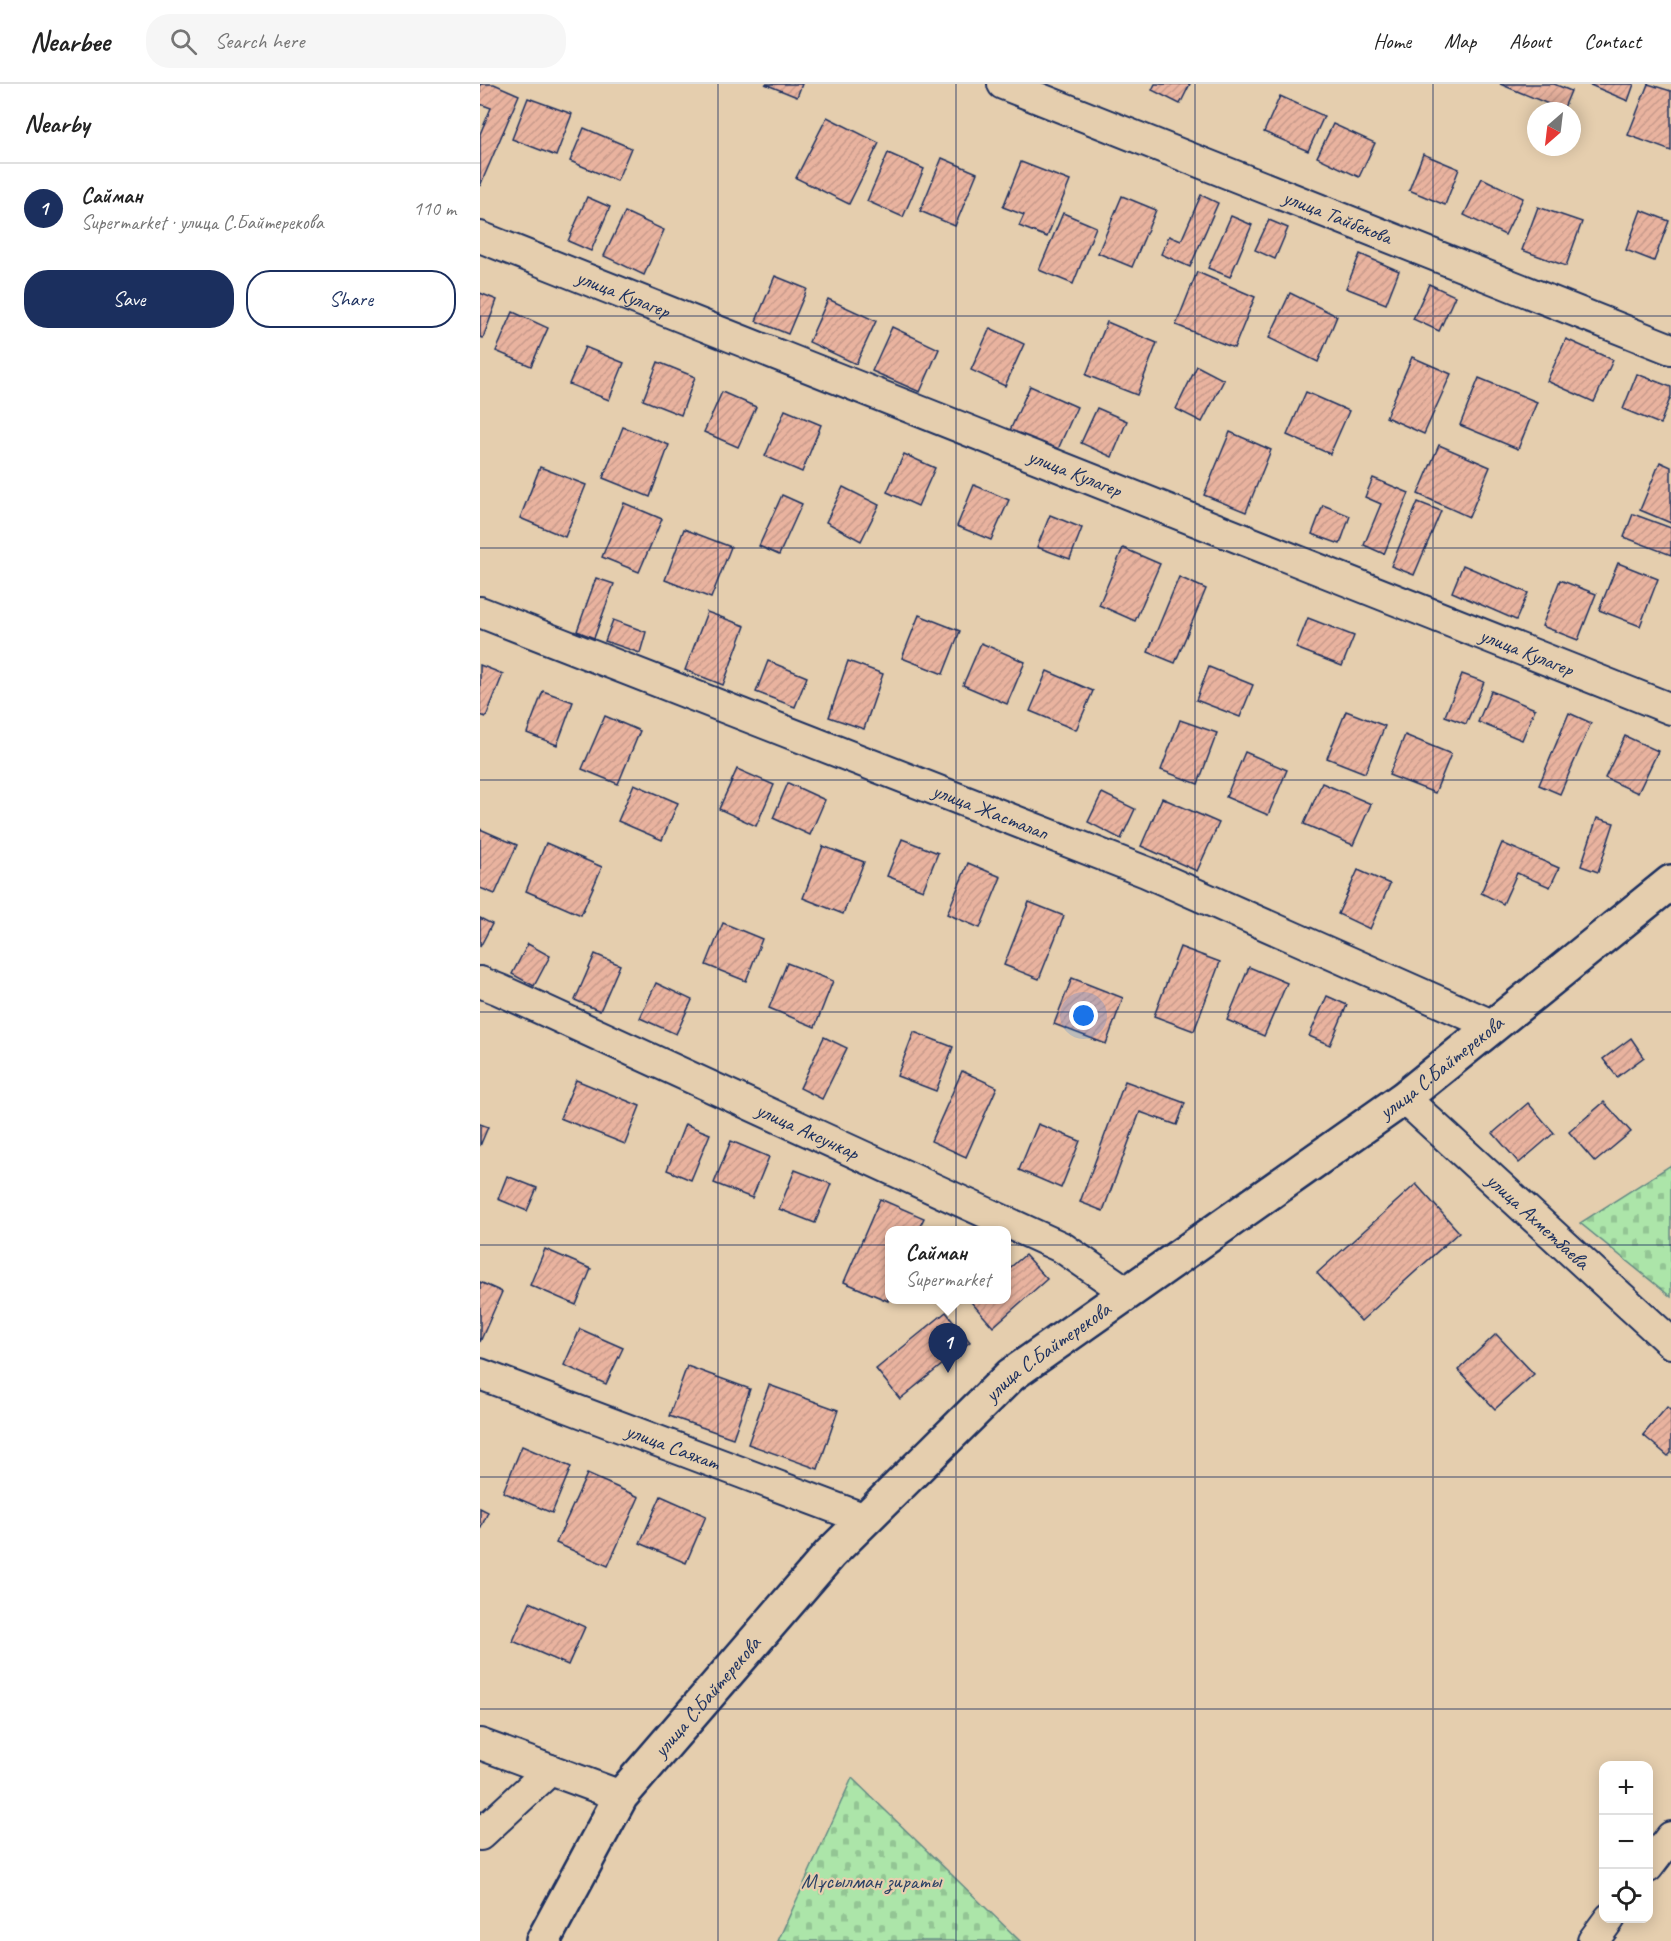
<!DOCTYPE html>
<meta charset="utf-8">
<style>
body{margin:0;font-family:Caveat,sans-serif;background:#f6f6f6;color:#222}
.controls{position:absolute;right:18px;bottom:18px;display:grid;overflow:hidden;border-radius:12px;box-shadow:0 3px 15px #0003}
.controls button{width:54px;height:54px;display:grid;place-items:center;padding:0;border:0;border-bottom:2px solid #e0e0e0;background:#fff;color:#222;font:30px sans-serif}
.compass{position:absolute;left:1047px;top:18px;width:54px;height:54px;border-radius:50%;background:#fff;box-shadow:0 3px 15px #0003;rotate:208deg}
.you{position:absolute;left:604px;top:932px;width:21px;height:21px;margin:-15px;border:4px solid #fff;border-radius:50%;background:#1a73e8;box-shadow:0 0 0 9px #1a73e833}
.badge{display:grid;place-items:center;width:39px;height:39px;border-radius:50%;background:#1b2f5e;color:#fff;font-size:20px;font-weight:700}
.pin{position:absolute;translate:-50% -50px;filter:drop-shadow(0 2px 3px #0008)}
.pin::after{content:'';position:absolute;top:32px;width:21px;height:18px;background:inherit;clip-path:polygon(0 0,100% 0,50% 100%)}
.popup{position:absolute;left:405px;top:1142px;width:126px;height:78px;box-sizing:border-box;display:grid;place-content:center;border-radius:12px;background:#fff;filter:drop-shadow(0 2px 4px #0005);font-size:20px;white-space:nowrap;color:#767676}
.popup b{font-size:22px;color:#222}
.popup::after{content:'';position:absolute;left:50%;top:100%;margin-left:-12px;border:12px solid transparent;border-top-color:#fff}
.list{margin:0;padding:0;list-style:none}
h2{display:flex;justify-content:space-between;align-items:center;height:78px;margin:0;padding:0 24px;font-size:26px}
h2 small{font-size:20px;font-weight:400;color:#767676}
.list li{display:grid;grid-template-columns:39px 1fr auto;gap:18px;align-items:center;box-sizing:border-box;height:90px;padding:0 24px;border-top:2px solid #e0e0e0}
.list b{display:block;font-size:22px;white-space:nowrap}
.list p{margin:0;font-size:20px;white-space:nowrap;color:#767676}
.list em{font-size:20px;font-style:normal;color:#767676}
.actions{display:flex;gap:12px;padding:18px 24px}
.actions a{flex:1;padding:14px 0;border:2px solid #1b2f5e;border-radius:24px;text-align:center;font-size:21px;color:#1b2f5e}
.actions .main{background:#1b2f5e;color:#fff}
.icon{flex:none;width:33px;height:33px;fill:none;stroke:currentColor;stroke-width:2;stroke-linecap:round;stroke-linejoin:round}
.map{position:relative;flex:none;width:1191px;height:1857px;overflow:hidden}
header{display:flex;align-items:center;gap:36px;box-sizing:border-box;height:84px;padding:0 30px;background:#fff;border-bottom:2px solid #e0e0e0}
header strong{font-size:28px}
nav{display:flex;gap:33px;margin-inline-start:auto;font-size:21px}
.search{width:420px;height:54px;background:#f6f6f6;display:flex;align-items:center;gap:15px;box-sizing:border-box;padding:0 21px;border-radius:24px;color:#767676;font-size:22px}
main{display:flex}
aside{flex:1;background:#fff}
.map>svg:first-child{display:block}
.cemetery{fill:url(#cemetery-stones);stroke:#648a84;stroke-width:1.5}
.building{fill:url(#building-hatch);stroke:#1b2f5e;stroke-width:1.5}
.lines{fill:none;stroke-linecap:round;stroke-linejoin:round}
.minor-casing{stroke:#1b2f5e;stroke-width:34}
.major-casing{stroke:#1b2f5e;stroke-width:38}
.minor{stroke:#e5ceae;stroke-width:30}
.major{stroke:#e5ceae;stroke-width:33}
.grid{fill:none;stroke:#1b2f5e;stroke-width:1.5;stroke-opacity:0.55}
.labels{text-anchor:middle;dominant-baseline:central;stroke-width:4.5;stroke-linejoin:round;paint-order:stroke}
.street-label{font-size:21px;fill:#1b2f5e;stroke:#e5ceae}
.park-label{font-size:21px;fill:#2a4166;stroke:#e5ceae}
</style>
<header>
<strong>Nearbee</strong>
<div class="search"><svg class="icon" aria-label="search" viewBox="0 0 24 24"><circle cx="10" cy="10" r="6"/><path d="M15 15l6 6"/></svg>Search here</div>
<nav><a>Home</a><a>Map</a><a>About</a><a>Contact</a></nav>
</header>
<main>
<aside>
<h2>Nearby<small></small></h2>
<ul class="list">
<li><span class="badge">1</span><div><b>Сайман</b><p>Supermarket · улица С.Байтерекова</p></div><em>110 m</em></li>
</ul>
<div class="actions"><a class="main">Save</a><a>Share</a></div>
</aside>
<div class="map">
<svg width="1191" height="1857" viewBox="0 0 1191 1857">
<defs>
<pattern id="cemetery-stones" width="16" height="16" patternUnits="userSpaceOnUse" patternTransform="scale(1.5)"><rect width="16" height="16" fill="#ace5a9"/><path d="M2 7V4a2 2 0 0 1 4 0v3zM10 15v-3a2 2 0 0 1 4 0v3z" fill="#93c594"/></pattern>
<pattern id="building-hatch" width="6" height="6" patternUnits="userSpaceOnUse" patternTransform="scale(1.5)"><rect width="6" height="6" fill="#e9b39f"/><path d="M-1 1l2-2M0 6l6-6M5 7l2-2" fill="none" stroke="#c79a8b"/></pattern>
</defs>
<rect width="100%" height="100%" fill="#e5ceae"/>
<filter id="ink" filterUnits="userSpaceOnUse"><feTurbulence type="fractalNoise" baseFrequency=".0167" numOctaves="2"/><feDisplacementMap in="SourceGraphic" scale="12" xChannelSelector="R" yChannelSelector="G"/><feConvolveMatrix kernelMatrix="1 2 1 2 8 2 1 2 1" color-interpolation-filters="sRGB"/></filter>
<g filter="url(#ink)">
<!-- cemetery -->
<g class="cemetery">
<path d="M1191,1081v132l-91,-74z"/>
<path d="M372,1694l168,163h-242z"/>
</g>
<!-- building -->
<g class="building">
<path d="M0,0h14l25,11 -39,91v-52l11,-26 -11,-4z"/>
<path d="M285,0h37l-5,13z"/>
<path d="M675,0h35l-10,20 -28,-14z"/>
<path d="M1020,0h54l17,7 -8,19z"/>
<path d="M1108,0h46l-6,17z"/>
<path d="M1168,0l23,7v60l-43,-16z"/>
<path d="M800,12l44,20 -16,35 -44,-19z"/>
<path d="M48,14l44,16 -16,42 -44,-17z"/>
<path d="M347,33l52,26 -30,61 -53,-26z"/>
<path d="M853,40l42,19 -16,34 -42,-20z"/>
<path d="M104,44l47,20 -14,33 -47,-20z"/>
<path d="M408,69l36,16 -21,48 -36,-16z"/>
<path d="M943,70l36,15 -14,36 -36,-15z"/>
<path d="M462,74l35,15 -22,53 -35,-15z"/>
<path d="M541,78l49,19 -23,56 -28,-11 5,-11 -21,-8z"/>
<path d="M1002,94l41,20 -18,37 -41,-20z"/>
<path d="M721,111l17,8 -28,64 -29,-13 8,-18 12,5z"/>
<path d="M642,112l34,14 -24,57 -34,-14z"/>
<path d="M107,113l23,10 -19,44 -23,-10z"/>
<path d="M1058,123l44,15 -16,44 -44,-16z"/>
<path d="M1161,126l28,11 -15,40 -28,-11z"/>
<path d="M145,128l39,18 -20,45 -40,-19z"/>
<path d="M583,129l33,14 -23,57 -34,-14z"/>
<path d="M751,132l21,9 -22,52 -22,-9z"/>
<path d="M789,136l19,8 -13,31 -20,-9z"/>
<path d="M880,170l39,17 -13,33 -40,-16z"/>
<path d="M717,188l58,25 -21,51 -58,-23z"/>
<path d="M295,192l32,13 -19,45 -32,-13z"/>
<path d="M949,200l26,12 -16,35 -26,-12z"/>
<path d="M0,209l17,7 -14,38 -3,-1z"/>
<path d="M810,209l47,23 -19,46 -49,-24z"/>
<path d="M348,215l48,22 -20,43 -47,-22z"/>
<path d="M33,228l35,16 -17,38 -35,-15z"/>
<path d="M627,238l50,21 -20,52 -51,-20z"/>
<path d="M412,243l47,22 -19,43 -48,-21z"/>
<path d="M510,244l34,16 -19,42 -34,-16z"/>
<path d="M1086,255l47,21 -19,42 -47,-21z"/>
<path d="M105,263l39,16 -15,37 -40,-16z"/>
<path d="M932,273l39,17 -27,60 -38,-17z"/>
<path d="M178,278l37,15 -14,38 -38,-15z"/>
<path d="M717,282l27,14 -22,42 -26,-13z"/>
<path d="M1157,290l34,13v9l-11,28 -37,-15z"/>
<path d="M999,294l58,24 -19,47 -58,-24z"/>
<path d="M550,302l47,21 -23,51 -47,-21z"/>
<path d="M242,308l34,15 -18,40 -34,-15z"/>
<path d="M826,308l43,19 -19,43 -43,-19z"/>
<path d="M617,324l30,13 -15,36 -31,-14z"/>
<path d="M305,326l36,15 -19,47 -37,-16z"/>
<path d="M143,343l46,18 -19,52 -47,-19z"/>
<path d="M750,348l41,18 -25,62 -42,-17z"/>
<path d="M959,361l51,22 -21,50 -51,-23z"/>
<path d="M424,370l31,14 -17,38 -31,-14z"/>
<path d="M1180,378l11,5v56l-31,-13z"/>
<path d="M60,383l46,18 -21,52 -45,-19z"/>
<path d="M893,394l36,15 -25,61 -20,-9 17,-41 -16,-7z"/>
<path d="M494,401l35,15 -18,40 -34,-14z"/>
<path d="M363,403l36,18 -18,36 -35,-19z"/>
<path d="M302,411l20,9 -23,51 -20,-9z"/>
<path d="M938,418l23,9 -27,64 -23,-9z"/>
<path d="M144,419l38,16 -23,53 -37,-15z"/>
<path d="M843,421l27,11 -10,28 -28,-10z"/>
<path d="M1153,430l38,14v27l-47,-18z"/>
<path d="M570,431l32,13 -12,31 -33,-12z"/>
<path d="M204,445l47,18 -20,51 -46,-18z"/>
<path d="M643,464l37,16 -25,57 -36,-16z"/>
<path d="M1138,479l40,16 -18,47 -41,-16z"/>
<path d="M983,481l65,28 -12,27 -64,-28z"/>
<path d="M699,493l27,12 -31,74 -27,-11z"/>
<path d="M116,494l18,6 -20,54 -17,-7z"/>
<path d="M1080,496l36,14 -18,46 -36,-14z"/>
<path d="M227,528l38,14 -22,59 -38,-15z"/>
<path d="M439,531l41,16 -17,43 -41,-16z"/>
<path d="M828,534l46,18 -12,30 -46,-18z"/>
<path d="M133,536l33,12 -6,21 -35,-12z"/>
<path d="M501,559l44,19 -18,42 -44,-19z"/>
<path d="M288,577l39,16 -12,30 -39,-15z"/>
<path d="M368,577l35,13 -19,55 -35,-12z"/>
<path d="M0,581l23,9 -17,43 -6,-2z"/>
<path d="M729,583l44,18 -13,32 -44,-17z"/>
<path d="M567,587l46,20 -17,39 -46,-19z"/>
<path d="M982,590l22,8 -18,42 -21,-8z"/>
<path d="M63,607l30,11 -16,43 -30,-12z"/>
<path d="M1011,607l44,18 -13,31 -44,-18z"/>
<path d="M866,627l39,15 -20,47 -38,-15z"/>
<path d="M1089,629l22,10 -31,71 -21,-9z"/>
<path d="M125,632l35,15 -22,53 -36,-15z"/>
<path d="M700,636l37,13 -19,51 -37,-14z"/>
<path d="M925,651l46,19 -16,39 -46,-18z"/>
<path d="M1145,652l33,15 -20,42 -33,-15z"/>
<path d="M765,668l42,18 -19,45 -42,-18z"/>
<path d="M257,685l37,16 -18,41 -37,-17z"/>
<path d="M308,699l37,17 -15,35 -37,-17z"/>
<path d="M842,699l49,21 -18,41 -49,-21z"/>
<path d="M154,700l44,19 -16,37 -44,-19z"/>
<path d="M622,709l33,16 -14,30 -33,-17z"/>
<path d="M682,714l57,25 -22,48 -56,-25z"/>
<path d="M1117,734l17,5 -16,49 -17,-6z"/>
<path d="M0,745l37,16 -22,49 -15,-6z"/>
<path d="M422,755l36,14 -15,37 -36,-14z"/>
<path d="M66,759l56,24 -21,48 -55,-24z"/>
<path d="M1022,759l57,25 -9,19 -33,-14 -14,31 -22,-11z"/>
<path d="M343,762l41,16 -21,52 -40,-16z"/>
<path d="M488,779l33,14 -21,51 -33,-14z"/>
<path d="M878,786l32,14 -20,45 -32,-15z"/>
<path d="M549,818l35,14 -25,63 -35,-14z"/>
<path d="M0,834l12,6 -12,23z"/>
<path d="M243,839l39,16 -16,42 -40,-16z"/>
<path d="M48,860l22,12 -16,30 -22,-12z"/>
<path d="M700,863l40,15 -26,69 -40,-15z"/>
<path d="M115,870l25,11 -20,46 -25,-11z"/>
<path d="M307,879l46,18 -18,46 -46,-19z"/>
<path d="M769,883l38,16 -23,53 -37,-16z"/>
<path d="M592,894l51,20 -17,46 -52,-20z"/>
<path d="M176,899l36,17 -16,34 -36,-16z"/>
<path d="M847,912l20,9 -17,40 -21,-9z"/>
<path d="M434,948l39,15 -17,44 -39,-15z"/>
<path d="M344,953l23,11 -25,51 -22,-11z"/>
<path d="M1151,954l13,19 -27,20 -14,-18z"/>
<path d="M482,987l35,16 -31,70 -35,-16z"/>
<path d="M96,996l64,26 -15,38 -65,-26z"/>
<path d="M645,997l60,22 -8,22 -37,-13 -37,99 -23,-9z"/>
<path d="M1124,1018l27,30 -36,30 -26,-30z"/>
<path d="M1048,1019l26,30 -35,30 -26,-30z"/>
<path d="M0,1040l8,3 -8,19z"/>
<path d="M205,1040l25,10 -19,46 -24,-10z"/>
<path d="M558,1040l42,17 -19,47 -42,-18z"/>
<path d="M251,1057l38,16 -17,41 -38,-15z"/>
<path d="M315,1086l36,14 -16,39 -36,-14z"/>
<path d="M27,1092l30,12 -10,23 -29,-12z"/>
<path d="M936,1100l43,48 -98,89 -44,-48z"/>
<path d="M400,1115l44,19 -6,12h-28l-2,71 -44,-19z"/>
<path d="M65,1165l46,20 -15,36 -46,-20z"/>
<path d="M545,1171l22,24 -54,48 -22,-25 3,-2h32v-29z"/>
<path d="M0,1198l22,10 -22,50z"/>
<path d="M466,1228l24,30 -70,57 -24,-30z"/>
<path d="M100,1245l43,19 -17,36 -42,-19z"/>
<path d="M1016,1250l38,40 -39,35 -37,-39z"/>
<path d="M207,1282l63,23 -17,49 -64,-22z"/>
<path d="M289,1301l69,25 -20,59 -70,-25z"/>
<path d="M1187,1323l4,4v42l-3,3 -25,-21z"/>
<path d="M42,1362l49,21 -19,46 -49,-21z"/>
<path d="M107,1390l52,23 -31,69 -52,-23z"/>
<path d="M181,1412l45,20 -20,47 -46,-20z"/>
<path d="M0,1424l8,4 -8,18z"/>
<path d="M50,1518l55,25 -17,38 -55,-24z"/>
</g>
<g class="lines">
<!-- minor casing -->
<g class="minor-casing">
<g id="minor">
<path id="s1" d="M523,0l668,265"/>
<path id="s2" d="M0,153l1191,472"/>
<path id="s3" d="M0,528l666,260 348,154"/>
<path id="s4" d="M0,898l20,8 563,258 65,45"/>
<path id="s5" d="M924,1014l267,245"/>
<path id="s6" d="M0,1290l385,145"/>
<path d="M0,1660l141,52"/>
<path d="M0,1751l70,-65"/>
<path d="M1168,1783l23,-30"/>
<path d="M1113,1857l17,-23"/>
</g>
</g>
<!-- major casing -->
<g class="major-casing">
<g id="major">
<path id="s7" d="M63,1857l78,-145 209,-242 181,-179 393,-277 267,-216"/>
</g>
</g>
<!-- minor -->
<use href="#minor" class="minor"/>
<!-- major -->
<use href="#major" class="major"/>
</g>
</g>
<!-- grid -->
<path class="grid" d="M238,0v1857M476,0v1857M715,0v1857M953,0v1857M0,232h1191M0,464h1191M0,696h1191M0,928h1191M0,1161h1191M0,1393h1191M0,1625h1191"/>
<g class="labels">
<!-- street labels -->
<g class="street-label">
<text stroke="none"><textPath href="#s1" startOffset="360">улица Тайбекова</textPath></text>
<text stroke="none"><textPath href="#s2" startOffset="154">улица Кулагер</textPath></text>
<text stroke="none"><textPath href="#s2" startOffset="640">улица Кулагер</textPath></text>
<text stroke="none"><textPath href="#s2" startOffset="1126">улица Кулагер</textPath></text>
<text stroke="none"><textPath href="#s3" startOffset="548">улица Жасталап</textPath></text>
<text stroke="none"><textPath href="#s7" startOffset="1268">улица С.Байтерекова</textPath></text>
<text stroke="none"><textPath href="#s4" startOffset="360">улица Аксункар</textPath></text>
<text stroke="none"><textPath href="#s5" startOffset="182">улица Ахметбаева</textPath></text>
<text stroke="none"><textPath href="#s7" startOffset="782">улица С.Байтерекова</textPath></text>
<text stroke="none"><textPath href="#s6" startOffset="206">улица Саяхат</textPath></text>
<text stroke="none"><textPath href="#s7" startOffset="296">улица С.Байтерекова</textPath></text>
</g>
<!-- park labels -->
<g class="park-label">
<text x="391" y="1797">Мұсылман зираты</text>
</g>
</g>
</svg>
<div class="controls">
<button>+</button>
<button>−</button>
<button><svg class="icon" aria-label="locate" viewBox="0 0 24 24"><circle cx="12" cy="12" r="6"/><path d="M12 2v4M12 18v4M2 12h4M18 12h4"/></svg></button>
</div>
<svg class="compass" viewBox="-18 -18 36 36"><path d="M0-13l5 13h-10z" fill="#e53935"/><path d="M0 13l5-13h-10z" fill="#767676"/></svg>
<div class="you"></div>
<div class="pin badge" style="left:468px;top:1289px">1</div>
<div class="popup"><b>Сайман</b>Supermarket</div>
</div>
</main>
